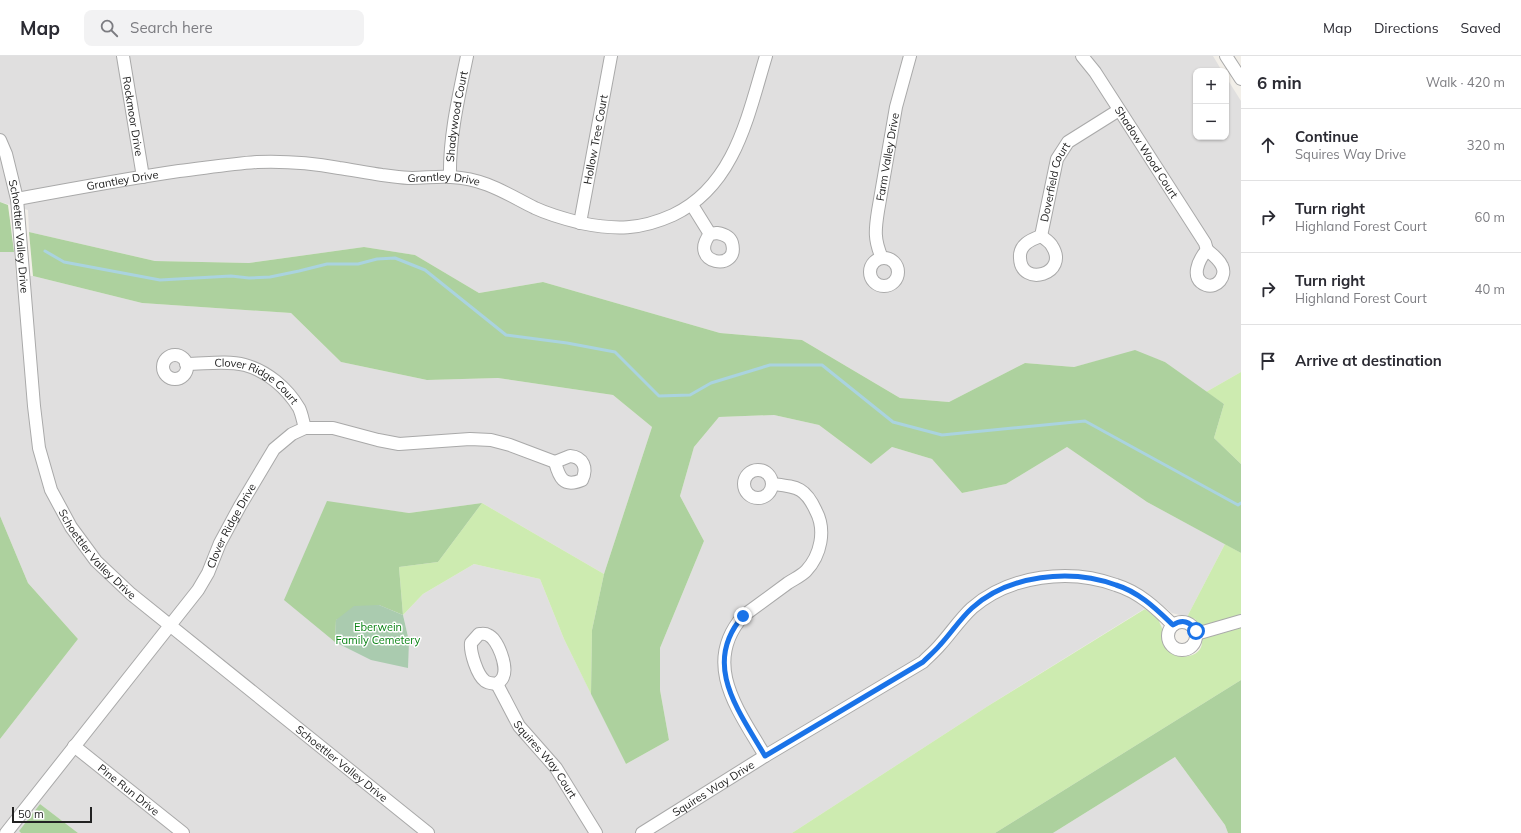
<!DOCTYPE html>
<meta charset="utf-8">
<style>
body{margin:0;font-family:Mulish,sans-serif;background:#f2f2f3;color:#2b2b33}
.controls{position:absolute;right:12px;top:12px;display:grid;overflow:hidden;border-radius:8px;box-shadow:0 1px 3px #0004}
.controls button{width:36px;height:36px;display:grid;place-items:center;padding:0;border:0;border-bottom:1px solid #e1e1e2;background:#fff;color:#2b2b33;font:20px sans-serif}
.scale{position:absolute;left:12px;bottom:10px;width:80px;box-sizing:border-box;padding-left:4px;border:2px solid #222;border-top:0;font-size:11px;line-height:14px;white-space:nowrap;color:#222;-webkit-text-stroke:3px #fff;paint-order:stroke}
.stop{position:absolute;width:12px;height:12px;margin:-9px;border:3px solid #1a73e8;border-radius:50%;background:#fff}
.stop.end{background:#1a73e8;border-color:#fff;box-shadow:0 1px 4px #0008}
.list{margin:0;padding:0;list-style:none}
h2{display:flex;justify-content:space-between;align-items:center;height:52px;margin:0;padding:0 16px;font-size:17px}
h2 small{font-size:13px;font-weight:400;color:#7c7c81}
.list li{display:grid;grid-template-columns:26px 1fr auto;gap:12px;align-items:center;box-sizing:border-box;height:72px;padding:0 16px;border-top:1px solid #e1e1e2}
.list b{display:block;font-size:15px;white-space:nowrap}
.list p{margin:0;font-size:13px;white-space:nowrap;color:#7c7c81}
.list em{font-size:13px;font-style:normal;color:#7c7c81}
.icon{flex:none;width:22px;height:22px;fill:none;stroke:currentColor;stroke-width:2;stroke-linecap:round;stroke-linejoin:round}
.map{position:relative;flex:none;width:1241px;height:777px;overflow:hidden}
header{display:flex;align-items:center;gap:24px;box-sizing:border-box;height:56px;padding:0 20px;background:#fff;border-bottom:1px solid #e1e1e2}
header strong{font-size:19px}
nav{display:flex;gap:22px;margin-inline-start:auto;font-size:14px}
.search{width:280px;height:36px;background:#f2f2f3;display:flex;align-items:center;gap:10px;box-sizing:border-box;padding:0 14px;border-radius:8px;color:#7c7c81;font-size:15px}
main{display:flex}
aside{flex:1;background:#fff}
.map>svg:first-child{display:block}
.residential{fill:#e0dfdf}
.grass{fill:#cdebb0}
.forest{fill:#add19e}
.cemetery{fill:#aacbaf}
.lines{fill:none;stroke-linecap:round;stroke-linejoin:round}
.stream{stroke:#aad3df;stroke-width:3}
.minor-casing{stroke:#a9a9a9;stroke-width:14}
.minor{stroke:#fff;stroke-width:12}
.route{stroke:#1a73e8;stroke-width:5}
.labels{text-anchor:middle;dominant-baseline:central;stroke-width:3;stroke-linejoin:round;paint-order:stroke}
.street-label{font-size:11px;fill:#222;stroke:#fff}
.park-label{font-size:11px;fill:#0c8416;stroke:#fff}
</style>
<header>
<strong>Map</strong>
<div class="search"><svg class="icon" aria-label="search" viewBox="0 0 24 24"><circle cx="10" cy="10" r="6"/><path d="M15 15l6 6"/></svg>Search here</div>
<nav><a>Map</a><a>Directions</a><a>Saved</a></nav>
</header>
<main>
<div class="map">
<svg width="1241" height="777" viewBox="0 0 1241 777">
<rect width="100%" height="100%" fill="#f2efe9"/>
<!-- residential -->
<g class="residential">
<path d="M0,0h1213l9,15h-26v66h30v-60l15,24v271l-35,20 -41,-30 -30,-11 -61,16 -49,-4 -76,39 -49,-4 -98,-58 -82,-7 -177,-51 -64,11 -64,-38 -51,-8 -115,16 -94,-2 -126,-29 -1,-22 -28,-8z"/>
<path d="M0,196h14l2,24h17l109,27 149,10 50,49 86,18 71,-2 115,17 39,32 -48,147 -122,-71 -73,10 -82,-11 82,139 -6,-26 20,-21 51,-30 66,15 24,60 62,125 43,-24 -9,-50v-42l44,-107 -24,-45 14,-49 25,-30 55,-2 45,10 52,39 21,-17 40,12 30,34 44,-9 61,-37 80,55 78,42 -38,73 -15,-4 -15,-12 -169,105 -196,127h-714l-38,-29 -21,27 2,2h-21v-94l78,-100 -50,-56 -28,-67z"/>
<path d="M1175,701l50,68 3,8h-175z"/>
</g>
<!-- grass -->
<g class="grass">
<path d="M1241,316v92l-27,-26 10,-34 -18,-12z"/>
<path d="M482,447l122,71 -12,56 -1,64 -27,-55 -24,-60 -66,-15 -51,30 -20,21 -4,-48 39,-5z"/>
<path d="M1225,488l16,9v127l-246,153h-203l196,-127 157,-97 13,10 4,9 5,20 9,8c4,0 10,1 13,0 20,-5 13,-24 6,-37l-8,-2z"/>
</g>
<!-- forest -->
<g class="forest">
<path d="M0,146l8,3 6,47h-14z"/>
<path d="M29,176l126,29 94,2 115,-16 51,8 64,38 64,-11 177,51 82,7 98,58 49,4 76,-39 49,4 61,-17 30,12 59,42 -10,34 27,26v89l-94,-51 -80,-55 -61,37 -44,9 -30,-34 -40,-12 -21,17 -52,-39 -45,-10 -55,2 -25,30 -14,49 24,45 -44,107v42l9,50 -43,24 -35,-70 1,-64 12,-56 48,-147 -39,-32 -115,-17 -71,2 -86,-18 -50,-49 -149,-10 -109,-27z"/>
<path d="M327,445l82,12 73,-10 -44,59 -39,5 4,48 -24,-10 -43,15 -1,22 -51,-42z"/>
<path d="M0,460l28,67 50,56 -78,100z"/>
<path d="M1241,624v153h-13l-3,-8 -50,-68 -122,76h-58z"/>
<path d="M40,748l38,29h-57l-2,-2z"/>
</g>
<!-- cemetery -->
<path class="cemetery" d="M379,549l24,10 6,26 -1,27 -37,-8 -36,-18 1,-22 18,-14z"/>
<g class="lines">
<!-- stream -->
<path class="stream" d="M45,195l19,11 96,18 71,-4 18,2 21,-1 29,-6 28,-7h31l19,-5 18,-1 30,12 81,65 61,8 48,9 44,44 31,-1 21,-12 59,-18h52l71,57 49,13 143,-14 153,84 3,-2"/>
<!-- minor casing -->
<g class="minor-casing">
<g id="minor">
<path id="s1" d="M123,0l20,121"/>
<path id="s2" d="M1082,0l13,16 110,171 2,7"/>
<path d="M1226,0l15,23"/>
<path id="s3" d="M0,84l6,14 11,45 17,207 5,42 12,42 20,37 25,34 35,33 297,239"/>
<path id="s4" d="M450,121c-1,-40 9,-82 17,-121"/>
<path id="s5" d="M17,143c54,-10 108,-20 162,-28 26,-3 52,-7 78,-9 27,-1 55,1 82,6 14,2 28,5 43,7 10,1 20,3 30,3 13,0 26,-2 39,-1 35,2 54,16 84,31 15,7 30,11 46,15 34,7 59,7 92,-8 62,-29 75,-100 93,-159"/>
<path d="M692,149l18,29"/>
<path id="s6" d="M580,167l31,-167"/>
<path d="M717,177c6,1 13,3 15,10 8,30 -45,21 -22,-9z"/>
<path id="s7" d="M1041,180l16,-77 11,-17 51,-32"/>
<path d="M1041,180c4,3 9,6 11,10 18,28 -31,42 -32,12 -1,-13 10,-18 21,-22z"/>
<path d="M1207,194c5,4 12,9 15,16 5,10 -5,23 -16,19 -17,-6 -7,-26 1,-35z"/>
<path id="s8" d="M882,202c-8,-18 -7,-28 -4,-47l18,-104 14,-51"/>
<circle cx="884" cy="216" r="14"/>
<circle cx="175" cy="311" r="12"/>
<path id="s9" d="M186,308c19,0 40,-4 59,1 22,6 42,23 54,43 3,6 4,14 6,20"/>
<path d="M570,400c13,1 18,12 12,24 -19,8 -23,-3 -27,-18z"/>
<circle cx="758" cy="428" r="14"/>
<circle cx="1182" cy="580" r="14"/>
<path d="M479,578c3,0 6,-1 9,1 10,4 20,32 15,42 -1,3 -4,5 -6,7 -4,-1 -8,0 -12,-3 -8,-6 -15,-29 -14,-38z"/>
<path d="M1196,578l45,-13"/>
<path id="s10" d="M497,628l22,42 37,42 40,65"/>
<path id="s11" d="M74,690l109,87"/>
<path d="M765,700c-26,-45 -64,-92 -22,-140 15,-11 30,-22 45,-33 6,-4 13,-7 18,-12 15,-16 20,-41 10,-60 -11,-24 -19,-24 -43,-27"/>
<path id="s12" d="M6,777l192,-243 10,-17 12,-30 20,-37 34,-57 18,-15 13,-6h28l45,12 21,4 71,-5 21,1 19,5 45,17"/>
<path id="s13" d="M642,777l123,-77 158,-94c6,-6 12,-11 17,-17 11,-12 20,-26 32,-37 38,-33 98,-40 144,-23 23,7 40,23 57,40"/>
</g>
</g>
<!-- minor -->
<use href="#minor" class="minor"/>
</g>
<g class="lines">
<!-- route -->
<path class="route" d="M743,560c-42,48 -4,95 22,140l158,-94c6,-6 12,-11 17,-17 11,-12 20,-26 32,-37 37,-33 98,-40 144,-23 23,7 40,24 57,40 9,-6 17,-4 23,6"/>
</g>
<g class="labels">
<!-- street labels -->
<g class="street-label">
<text stroke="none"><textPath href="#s1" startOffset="61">Rockmoor Drive</textPath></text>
<text stroke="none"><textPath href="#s4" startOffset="61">Shadywood Court</textPath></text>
<text stroke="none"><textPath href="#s6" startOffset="85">Hollow Tree Court</textPath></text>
<text stroke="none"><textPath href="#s2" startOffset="116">Shadow Wood Court</textPath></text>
<text stroke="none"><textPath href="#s8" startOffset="103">Farm Valley Drive</textPath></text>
<text stroke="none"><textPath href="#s5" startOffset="431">Grantley Drive</textPath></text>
<text stroke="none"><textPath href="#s5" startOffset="107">Grantley Drive</textPath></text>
<text stroke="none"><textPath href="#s7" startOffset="56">Doverfield Court</textPath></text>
<text stroke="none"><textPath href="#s3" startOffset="99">Schoettler Valley Drive</textPath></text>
<text stroke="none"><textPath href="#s9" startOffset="76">Clover Ridge Court</textPath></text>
<text stroke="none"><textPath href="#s12" startOffset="382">Clover Ridge Drive</textPath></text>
<text stroke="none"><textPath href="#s3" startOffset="435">Schoettler Valley Drive</textPath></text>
<text stroke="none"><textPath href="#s10" startOffset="90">Squires Way Court</textPath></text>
<text stroke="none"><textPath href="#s3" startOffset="758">Schoettler Valley Drive</textPath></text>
<text stroke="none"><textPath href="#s13" startOffset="84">Squires Way Drive</textPath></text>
<text stroke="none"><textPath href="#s11" startOffset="70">Pine Run Drive</textPath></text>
</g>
<!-- park labels -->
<g class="park-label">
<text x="378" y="571">Eberwein<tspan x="378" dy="13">Family Cemetery</tspan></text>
</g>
</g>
</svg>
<div class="controls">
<button>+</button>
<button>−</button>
</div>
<div class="scale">50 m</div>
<div class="stop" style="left:1196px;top:575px"></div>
<div class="stop end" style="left:743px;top:560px"></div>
</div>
<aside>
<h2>6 min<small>Walk · 420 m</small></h2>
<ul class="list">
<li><svg class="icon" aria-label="ahead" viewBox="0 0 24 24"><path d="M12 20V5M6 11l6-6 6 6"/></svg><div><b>Continue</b><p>Squires Way Drive</p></div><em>320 m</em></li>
<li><svg class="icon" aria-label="right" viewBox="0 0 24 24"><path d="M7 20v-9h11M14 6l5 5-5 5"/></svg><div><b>Turn right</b><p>Highland Forest Court</p></div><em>60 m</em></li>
<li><svg class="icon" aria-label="right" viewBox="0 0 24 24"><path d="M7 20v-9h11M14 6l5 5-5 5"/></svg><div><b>Turn right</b><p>Highland Forest Court</p></div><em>40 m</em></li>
<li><svg class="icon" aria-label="arrive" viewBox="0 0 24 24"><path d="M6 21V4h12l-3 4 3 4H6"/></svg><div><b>Arrive at destination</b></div></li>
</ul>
</aside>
</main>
